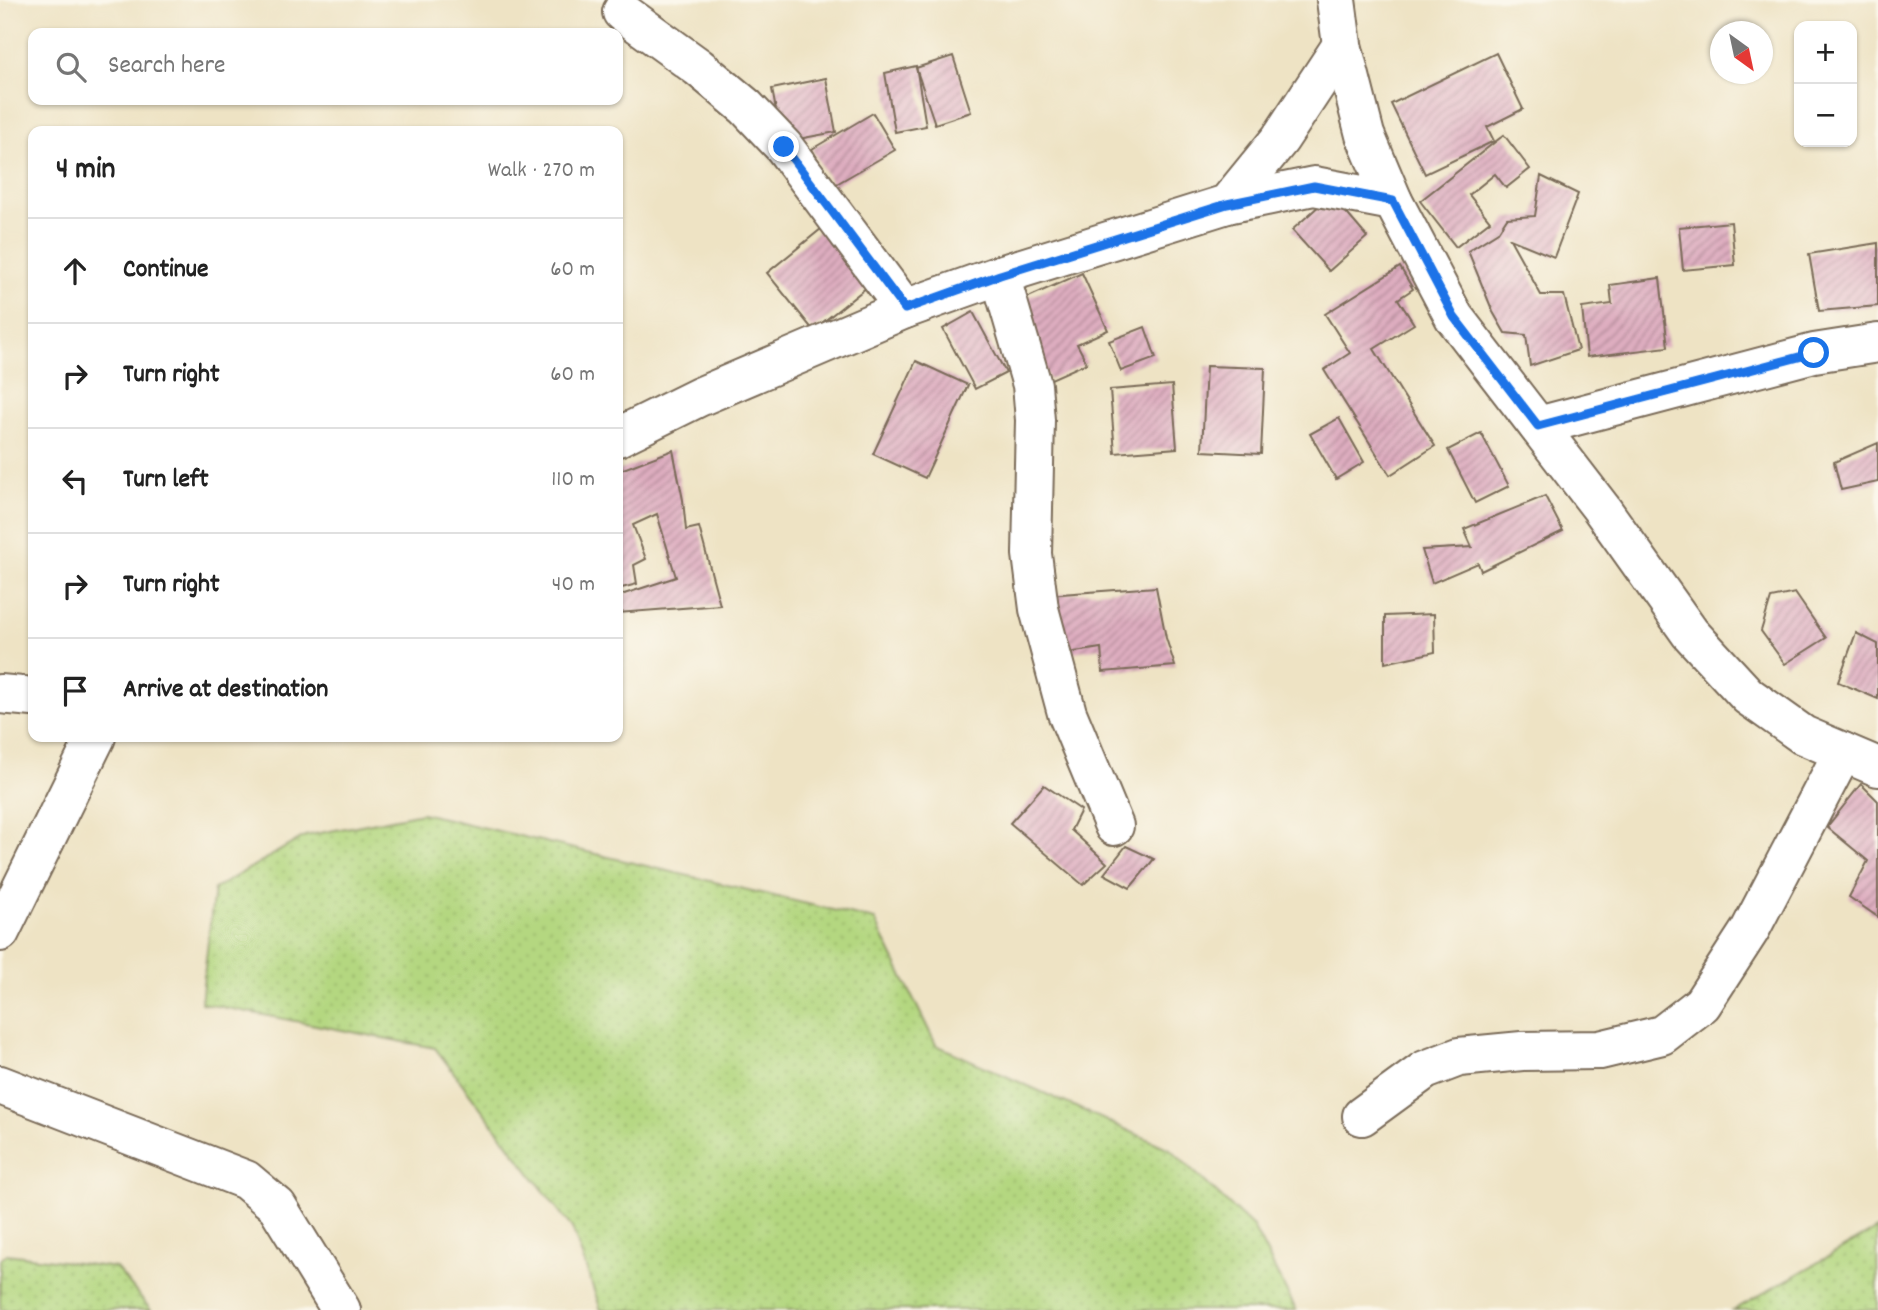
<!DOCTYPE html>
<meta charset="utf-8">
<style>
body{margin:0;font-family:Dekko,sans-serif;background:#f2f2f2;color:#222}
.controls{position:absolute;right:21px;top:21px;display:grid;overflow:hidden;border-radius:14px;box-shadow:0 2px 5px #0004}
.controls button{width:63px;height:63px;display:grid;place-items:center;padding:0;border:0;border-bottom:2px solid #e0e0e0;background:#fff;color:#222;font:35px sans-serif}
.compass{position:absolute;left:1710px;top:21px;width:63px;height:63px;border-radius:50%;background:#fff;box-shadow:0 2px 5px #0004;rotate:147deg}
.stop{position:absolute;width:21px;height:21px;margin:-16px;border:5px solid #1a73e8;border-radius:50%;background:#fff}
.stop.end{background:#1a73e8;border-color:#fff;box-shadow:0 2px 7px #0008}
.list{margin:0;padding:0;list-style:none}
h2{display:flex;justify-content:space-between;align-items:center;height:91px;margin:0;padding:0 28px;font-size:30px}
h2 small{font-size:23px;font-weight:400;color:#767676}
.list li{display:grid;grid-template-columns:46px 1fr auto;gap:21px;align-items:center;box-sizing:border-box;height:105px;padding:0 28px;border-top:2px solid #e0e0e0}
.list b{display:block;font-size:26px;white-space:nowrap}
.list em{font-size:23px;font-style:normal;color:#767676}
.icon{flex:none;width:38px;height:38px;fill:none;stroke:currentColor;stroke-width:2;stroke-linecap:round;stroke-linejoin:round}
.map{position:relative;flex:none;width:1878px;height:1310px;overflow:hidden}
.search{position:absolute;background:#fff;box-shadow:0 2px 5px #0004;left:28px;top:28px;width:595px;height:77px;display:flex;align-items:center;gap:18px;box-sizing:border-box;padding:0 24px;border-radius:14px;color:#767676;font-size:26px}
.panel{position:absolute;background:#fff;box-shadow:0 2px 5px #0004;left:28px;top:126px;width:595px;height:616px;border-radius:14px}
.map>svg:first-child{display:block}
.grass{fill:url(#grass-dots);stroke:#78804f;stroke-width:2}
.building{fill:url(#building-hatch)}
.lines{fill:none;stroke-linecap:round;stroke-linejoin:round}
.minor-casing{stroke:#7a6b58;stroke-width:42}
.minor{stroke:#fff;stroke-width:38}
.route{stroke:#1a73e8;stroke-width:9}
</style>
<div class="map">
<svg width="1878" height="1310" viewBox="0 0 1878 1310">
<defs>
<pattern id="grass-dots" width="8" height="8" patternUnits="userSpaceOnUse" patternTransform="scale(1.75)"><rect width="8" height="8" fill="#b4d780"/><path d="M2 2h.1M6 6h.1" fill="none" stroke="#9cb96e" stroke-width="1.8" stroke-linecap="round"/></pattern>
<pattern id="building-hatch" width="6" height="6" patternUnits="userSpaceOnUse" patternTransform="scale(1.75)"><rect width="6" height="6" fill="#deadc0"/><path d="M-1 1l2-2M0 6l6-6M5 7l2-2" fill="none" stroke="#b58d9b"/></pattern>
</defs>
<rect width="100%" height="100%" fill="#fbf7ec"/>
<filter id="ink" filterUnits="userSpaceOnUse"><feTurbulence type="fractalNoise" baseFrequency=".0143" numOctaves="2"/><feDisplacementMap in="SourceGraphic" scale="14" xChannelSelector="R" yChannelSelector="G"/><feConvolveMatrix kernelMatrix="1 2 1 2 8 2 1 2 1" color-interpolation-filters="sRGB"/></filter>
<filter id="wash" filterUnits="userSpaceOnUse"><feTurbulence type="fractalNoise" baseFrequency=".00686" numOctaves="4" result="noise"/><feDisplacementMap in="SourceGraphic" scale="28" xChannelSelector="R" yChannelSelector="G"/><feGaussianBlur stdDeviation="1.57" result="paint"/><feColorMatrix in="noise" values="0 0 0 0 0 0 0 0 0 0 0 0 0 0 0 0 0 1.4 0 .05"/><feComposite in="paint" operator="in"/></filter>
<g filter="url(#wash)">
<rect width="100%" height="100%" fill="#eee3c4"/>
<!-- grass -->
<g class="grass">
<path d="M422,813l453,107 61,125 234,104 83,78 43,83h-695l-29,-82 -137,-180 -234,-45 13,-114 91,-53z"/>
<path d="M1877,1229l1,81h-144z"/>
<path d="M7,1254l109,14 35,42h-151v-50z"/>
</g>
<g id="blocks">
<!-- building -->
<g class="building">
<path d="M1496,53l27,56 -36,18 7,14 -69,33 -34,-70z"/>
<path d="M953,56l18,56 -36,12 -19,-56z"/>
<path d="M916,66l10,60 -31,6 -10,-59z"/>
<path d="M826,78l10,54 -54,10 -10,-53z"/>
<path d="M873,113l22,37 -62,36 -21,-37z"/>
<path d="M1504,135l26,34 -24,19 -11,-14 -26,21 21,26 -34,26 -36,-46z"/>
<path d="M1541,176l37,18 -24,63 -44,-18 31,56h23l14,55 -48,16 -4,-31 -21,-2 -12,-21 -25,-61 30,-19 9,-14 28,-2z"/>
<path d="M1331,195l36,42 -38,34 -37,-41z"/>
<path d="M1731,222l4,43 -52,5 -4,-43z"/>
<path d="M821,229l46,58 -54,43 -46,-57z"/>
<path d="M1878,243v63l-59,5 -10,-57z"/>
<path d="M1400,267l13,22 -15,10 16,25 -40,25 61,97 -45,29 -66,-105 26,-17 -25,-39z"/>
<path d="M1082,273l26,57 -31,14 10,19 -38,17 -34,-77z"/>
<path d="M1660,278l8,69 -81,10 -5,-49 30,-4 -2,-19z"/>
<path d="M973,312l33,61 -31,16 -32,-60z"/>
<path d="M1145,327l11,31 -35,13 -12,-30z"/>
<path d="M916,361l52,24 -43,93 -52,-24z"/>
<path d="M1206,366l59,2 -4,86 -59,-3z"/>
<path d="M1172,385l5,63 -62,5 -5,-63z"/>
<path d="M1339,418l25,44 -28,17 -26,-45z"/>
<path d="M1481,433l28,53 -34,17 -27,-53z"/>
<path d="M1878,443v39l-37,8 -7,-28z"/>
<path d="M673,450l10,50 3,30 13,-3 21,78 -102,8v-17l58,-19 -19,-63 -24,11 13,34 -12,6 3,19 -19,5v-118z"/>
<path d="M1545,496l18,35 -82,40 -3,-8 -46,20 -10,-33 50,-3 -8,-18z"/>
<path d="M1156,587l10,51 9,28 -72,6 -2,-24 -40,6 -13,-59z"/>
<path d="M1795,593l31,45 -41,26 -24,-33 10,-33z"/>
<path d="M1434,614l1,38 -50,11v-47z"/>
<path d="M1856,633l22,11v55l-40,-17z"/>
<path d="M1861,784l17,17v116l-29,-20 19,-36 -41,-34z"/>
<path d="M1044,785l37,25 -10,20 36,33 -24,22 -73,-62z"/>
<path d="M1126,846l28,13 -24,29 -26,-14z"/>
</g>
</g>
</g>
<g filter="url(#ink)">
<use href="#blocks" fill-opacity="0" stroke="#7a6b58" stroke-width="2"/>
<g class="lines">
<!-- minor casing -->
<g class="minor-casing">
<g id="minor">
<path d="M1336,0l6,45 23,90 28,66 61,116 147,191 89,125 58,63 55,39 75,32"/>
<path d="M622,12l76,55 48,40 38,40 121,162"/>
<path d="M1227,204l87,-18 79,15"/>
<path d="M1000,275l32,110 3,35 -3,134 7,55 28,104 47,113"/>
<path d="M1538,426l276,-73 64,-10"/>
<path d="M618,437l81,-40 206,-88 95,-34 227,-71 53,-65 62,-94"/>
<path d="M0,694l33,3"/>
<path d="M0,932l96,-195"/>
<path d="M0,1085l246,95 31,26 64,104"/>
<path d="M1362,1116l63,-46 34,-13 63,-6 78,-1 62,-15 40,-31 48,-74 93,-178"/>
</g>
</g>
<!-- minor -->
<use href="#minor" class="minor"/>
</g>
</g>
<g class="lines" filter="url(#ink)">
<!-- route -->
<path class="route" d="M784,147l121,162 95,-34 227,-71 87,-18 79,15 61,116 84,109 276,-73"/>
</g>
</svg>
<div class="controls">
<button>+</button>
<button>−</button>
</div>
<svg class="compass" viewBox="-18 -18 36 36"><path d="M0-13l5 13h-10z" fill="#e53935"/><path d="M0 13l5-13h-10z" fill="#767676"/></svg>
<div class="stop" style="left:1814px;top:353px"></div>
<div class="stop end" style="left:784px;top:147px"></div>
<div class="search"><svg class="icon" aria-label="search" viewBox="0 0 24 24"><circle cx="10" cy="10" r="6"/><path d="M15 15l6 6"/></svg>Search here</div>
<section class="panel">
<h2>4 min<small>Walk · 270 m</small></h2>
<ul class="list">
<li><svg class="icon" aria-label="ahead" viewBox="0 0 24 24"><path d="M12 20V5M6 11l6-6 6 6"/></svg><div><b>Continue</b></div><em>60 m</em></li>
<li><svg class="icon" aria-label="right" viewBox="0 0 24 24"><path d="M7 20v-9h11M14 6l5 5-5 5"/></svg><div><b>Turn right</b></div><em>60 m</em></li>
<li><svg class="icon" aria-label="left" viewBox="0 0 24 24"><path d="M17 20v-9H6M10 6l-5 5 5 5"/></svg><div><b>Turn left</b></div><em>110 m</em></li>
<li><svg class="icon" aria-label="right" viewBox="0 0 24 24"><path d="M7 20v-9h11M14 6l5 5-5 5"/></svg><div><b>Turn right</b></div><em>40 m</em></li>
<li><svg class="icon" aria-label="arrive" viewBox="0 0 24 24"><path d="M6 21V4h12l-3 4 3 4H6"/></svg><div><b>Arrive at destination</b></div></li>
</ul>
</section>
</div>
